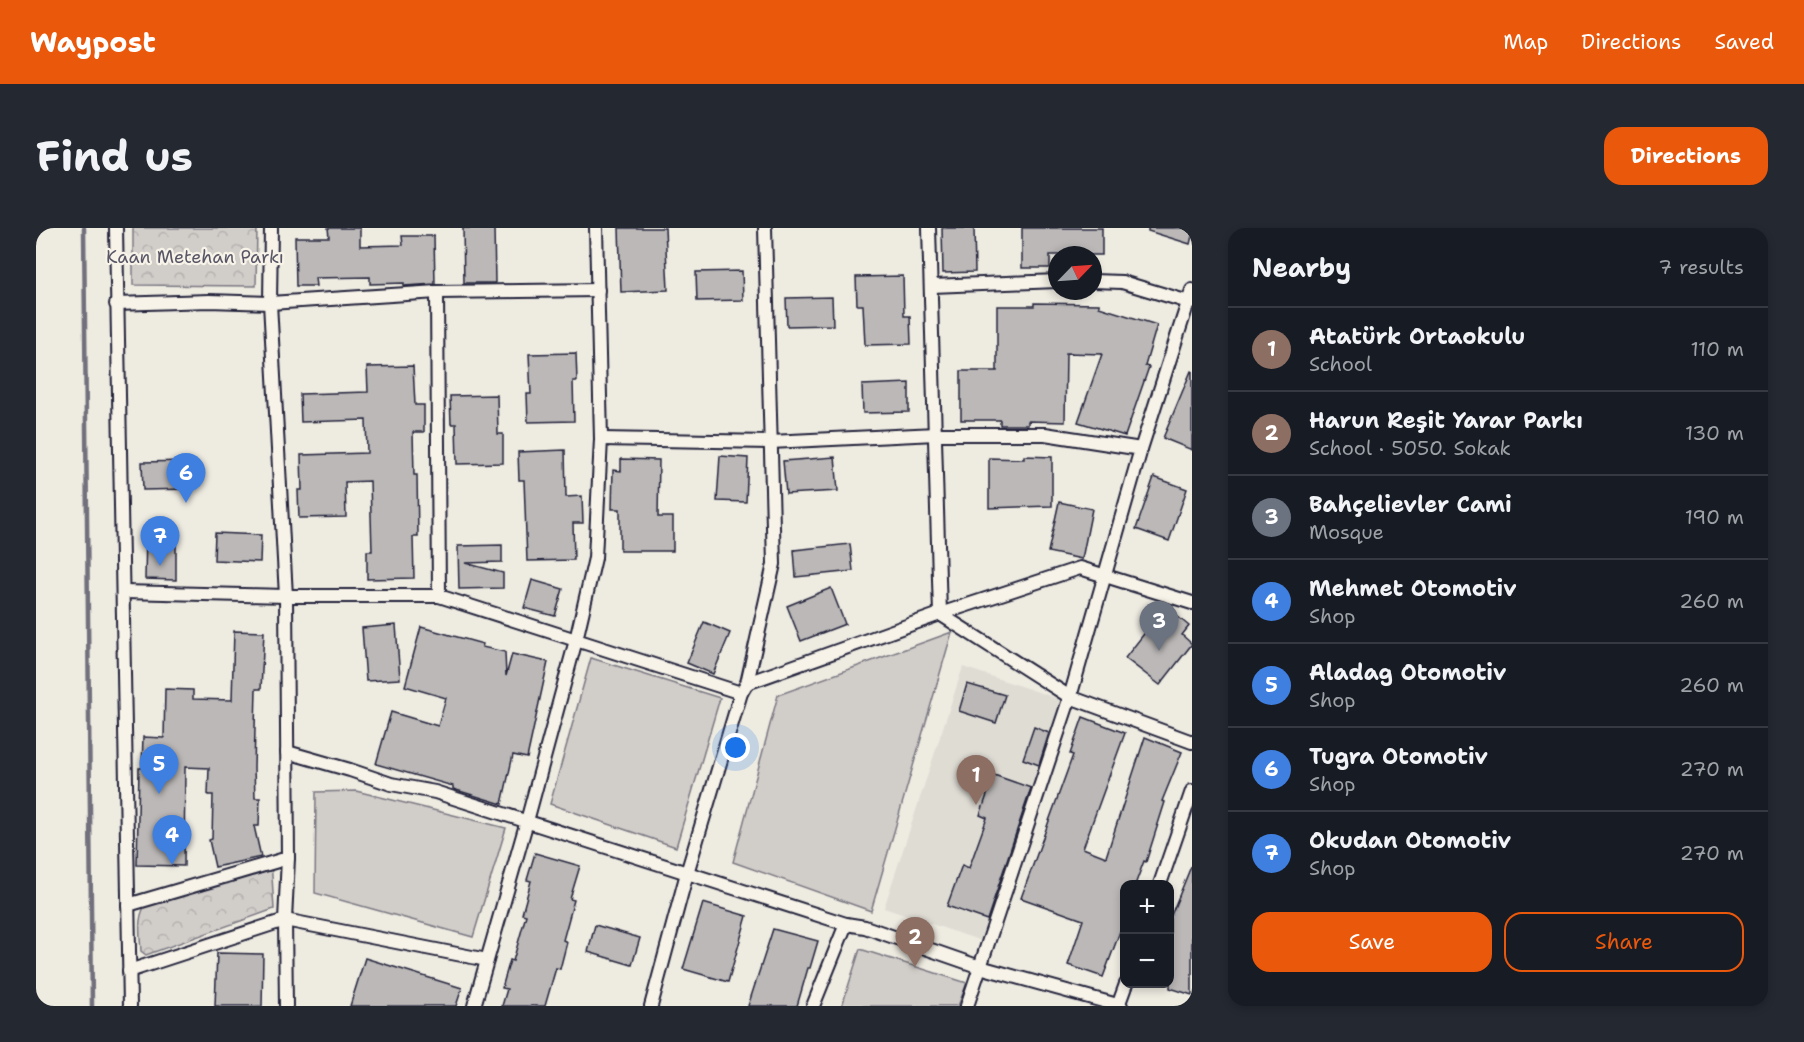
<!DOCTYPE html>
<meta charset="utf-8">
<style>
body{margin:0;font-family:"Shantell Sans",sans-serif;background:#242831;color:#f1f3f6}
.controls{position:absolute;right:18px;bottom:18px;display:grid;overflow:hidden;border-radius:12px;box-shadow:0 3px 9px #0003}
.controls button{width:54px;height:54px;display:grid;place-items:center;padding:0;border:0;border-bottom:2px solid #363941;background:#171b24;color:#f1f3f6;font:30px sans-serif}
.compass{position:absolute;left:1012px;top:18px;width:54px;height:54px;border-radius:50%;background:#171b24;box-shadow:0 3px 9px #0003;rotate:65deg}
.you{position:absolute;left:700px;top:520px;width:21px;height:21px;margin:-15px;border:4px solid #fff;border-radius:50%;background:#1a73e8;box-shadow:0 0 0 9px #1a73e833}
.badge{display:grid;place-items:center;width:39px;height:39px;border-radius:50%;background:#ea580c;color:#fff;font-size:20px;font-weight:700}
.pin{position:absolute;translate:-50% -50px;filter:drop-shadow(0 2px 3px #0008)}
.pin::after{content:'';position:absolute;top:32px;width:21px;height:18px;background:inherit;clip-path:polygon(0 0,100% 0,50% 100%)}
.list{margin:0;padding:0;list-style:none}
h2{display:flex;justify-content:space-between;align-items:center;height:78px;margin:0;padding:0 24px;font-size:26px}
h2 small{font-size:20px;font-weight:400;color:#9ea1a6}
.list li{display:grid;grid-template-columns:39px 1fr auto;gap:18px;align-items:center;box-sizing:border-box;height:84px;padding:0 24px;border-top:2px solid #363941}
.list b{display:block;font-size:22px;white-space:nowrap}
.list p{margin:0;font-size:20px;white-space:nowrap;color:#9ea1a6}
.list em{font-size:20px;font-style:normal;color:#9ea1a6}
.actions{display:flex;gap:12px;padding:18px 24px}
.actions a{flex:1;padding:14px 0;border:2px solid #ea580c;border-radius:18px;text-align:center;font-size:21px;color:#ea580c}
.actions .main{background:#ea580c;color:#fff}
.map{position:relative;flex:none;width:1156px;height:778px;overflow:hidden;border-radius:18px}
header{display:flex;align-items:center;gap:36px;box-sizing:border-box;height:84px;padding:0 30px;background:#ea580c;color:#fff}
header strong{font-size:28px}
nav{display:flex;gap:33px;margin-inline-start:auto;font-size:21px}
.intro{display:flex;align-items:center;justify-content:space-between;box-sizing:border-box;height:144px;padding:0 36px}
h1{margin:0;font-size:42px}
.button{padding:15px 27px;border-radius:18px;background:#ea580c;color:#fff;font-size:21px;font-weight:700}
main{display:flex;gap:36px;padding:0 36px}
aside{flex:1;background:#171b24;border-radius:18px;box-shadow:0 3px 9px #0003}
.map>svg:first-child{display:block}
.built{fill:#dfdcd4}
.green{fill:#d1cdc9;stroke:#7a7882;stroke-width:1.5}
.forest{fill:url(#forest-crowns);stroke:#7a7882;stroke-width:1.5}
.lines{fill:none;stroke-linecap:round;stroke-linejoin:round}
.stream{stroke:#716f7b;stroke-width:4.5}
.building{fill:#bbb8b7;stroke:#22223b;stroke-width:1.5}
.street-casing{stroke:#22223b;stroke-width:16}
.street{stroke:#f7f3e8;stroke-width:12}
.labels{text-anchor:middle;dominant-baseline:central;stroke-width:4.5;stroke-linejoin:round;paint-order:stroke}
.park-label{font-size:18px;fill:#575566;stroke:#f7f3e8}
</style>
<header>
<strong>Waypost</strong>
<nav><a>Map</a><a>Directions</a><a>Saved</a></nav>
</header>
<div class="intro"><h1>Find us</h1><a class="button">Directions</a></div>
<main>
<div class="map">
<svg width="1156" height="778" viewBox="0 0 1156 778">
<defs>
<pattern id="forest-crowns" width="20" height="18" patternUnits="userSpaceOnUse" patternTransform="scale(1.5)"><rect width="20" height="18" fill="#d1cdc9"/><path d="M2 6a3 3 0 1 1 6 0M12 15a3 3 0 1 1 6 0" fill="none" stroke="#b3b0ae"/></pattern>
</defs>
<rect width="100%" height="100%" fill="#eeebe1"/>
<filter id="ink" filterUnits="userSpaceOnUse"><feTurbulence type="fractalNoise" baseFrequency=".0167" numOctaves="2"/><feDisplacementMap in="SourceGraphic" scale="12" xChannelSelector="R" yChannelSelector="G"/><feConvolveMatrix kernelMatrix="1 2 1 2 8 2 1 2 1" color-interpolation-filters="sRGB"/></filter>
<g filter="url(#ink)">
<!-- built -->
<path class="built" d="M927,439l105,35 -80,241 -104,-35z"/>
<!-- green -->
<g class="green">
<path d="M916,404l-81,279 -138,-49 45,-167z"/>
<path d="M555,430l129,40 -44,149 -126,-43z"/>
<path d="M320,563l150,37 -33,109 -158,-44 1,-101z"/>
<path d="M824,721l107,34 -9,23h-116z"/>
</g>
<!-- forest -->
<g class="forest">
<path d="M97,0h124l-1,58 -123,-1z"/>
<path d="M235,632l3,49 -128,46 -5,-4c-1,-17 -5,-36 7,-49z"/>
</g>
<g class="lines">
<!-- stream -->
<path class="stream" d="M48,0l8,778"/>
</g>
<!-- building -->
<g class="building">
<path d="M292,0h32v18l43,-1 -1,-9h32l1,48 -31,2v-3l-34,1v-7l-55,1 1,8h-20l-1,-49h34z"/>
<path d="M427,0h31l1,55h-31z"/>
<path d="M583,0h46l3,62 -47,2z"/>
<path d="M906,0h32l1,44 -32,1z"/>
<path d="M986,0h80v27h-52v13h-28z"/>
<path d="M1112,0h44v8l-2,8 -42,-13z"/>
<path d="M706,43l1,29 -46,1 -1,-29z"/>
<path d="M867,48l1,40h6l1,28 -46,1 -2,-40h-6l-1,-28z"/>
<path d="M796,69l1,28 -46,1 -1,-28z"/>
<path d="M998,75l65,1v3l58,18 -12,41 4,1 -24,69 -47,-14 24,-68 -36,-1 -1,69 -37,-1v4h-28v-5h-39v-49h36v-65h37z"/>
<path d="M540,125l1,28h-4l1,40 -46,1 -1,-28h4l-2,-40z"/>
<path d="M377,138l2,39h9v27h-11l1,43h3l1,62h-5l1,41 -47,1v-28h5l-2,-70 -25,1 1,35 -47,1 -1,-28h4l-1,-35 66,-2 -1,-33 -65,2 -1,-28 68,-2 -1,-25z"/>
<path d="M1155,143h1v79l-29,-12z"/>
<path d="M873,155v29l-46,1 -1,-28z"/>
<path d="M461,167l1,39h5v29l-46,1 -1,-40h-5l-1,-28z"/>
<path d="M529,222l1,47 16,-1 1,27h-10l1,37 -47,1 -3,-81h-5l-1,-28z"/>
<path d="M684,228l28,2 -2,44 -29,-1z"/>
<path d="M988,228l28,1v49l-63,2v-50l35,1z"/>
<path d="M799,229l3,34 -52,3 -3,-33z"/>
<path d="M585,231l38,1 -1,57h15v34h-53v-42h-8l1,-39 8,1z"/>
<path d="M152,233l1,28 -46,1 -1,-28z"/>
<path d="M1118,249l33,12 -18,52 -33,-12z"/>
<path d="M1023,274l33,7 -10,50 -34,-7z"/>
<path d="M110,305h30v47l-31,-1z"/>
<path d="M179,305l46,2 -1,27 -46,-2z"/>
<path d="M814,316l3,27 -57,6 -2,-27z"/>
<path d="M466,317v17l-37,1 38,10v15l-44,1 -1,-43z"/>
<path d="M496,352l31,9 -8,27 -31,-8z"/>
<path d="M795,360l14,36 -44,17 -14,-35z"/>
<path d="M1136,384l17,14 -7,9 10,9 -32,41 -35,-27 33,-42 7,5z"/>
<path d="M668,394l26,11 -17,41 -26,-11z"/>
<path d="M360,397l4,54 -34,2 -4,-53z"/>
<path d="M385,399l62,17 -1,3 23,5 1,24 6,-22 36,8 -21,96 -14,-3 -11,49 -49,-15v-3l-77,-22 15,-52 47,14 8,-28 -41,-12z"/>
<path d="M198,403l30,1 -3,57h-5l-2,79 1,30h5l-1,28h-5l7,31 -46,10 -6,-27 3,-1 1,-44h-5l1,-27 -24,-1 -1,99 -47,-1 2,-97h3l1,-31 21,1 1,-49 28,1v9l39,1z"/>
<path d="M931,456l38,11 -9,28 -37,-12z"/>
<path d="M1047,489l42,16 -42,115 23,9 39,-120 37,15 -20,49 3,1 -19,60 -2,-1 -9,24h-10v33l-22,59 -35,-12 15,-45 -62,-22 52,-143 -3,-1z"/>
<path d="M998,499l15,6 -10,32 -16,-6z"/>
<path d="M958,547l37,13 -44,132 -40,-14 15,-41 7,3 18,-50 -7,-3z"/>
<path d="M499,625l45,13 -10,33 4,1 -11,40 4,2 -7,27 -4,-1 -11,38h-43l5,-17 -5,-1 8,-28 3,1 13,-46 -4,-1 9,-33 -4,-1z"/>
<path d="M1156,636v131l-22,-7v-70z"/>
<path d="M667,675l44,13 -19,66 -45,-13z"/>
<path d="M559,697l45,13 -8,27 -44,-13z"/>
<path d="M737,701l45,12 -8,27h-2l-11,38h-49z"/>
<path d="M181,725l46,1 -1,52h-47z"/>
<path d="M329,730l97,30 -6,18h-106z"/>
</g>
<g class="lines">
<!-- street casing -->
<g class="street-casing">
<g id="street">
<path d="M80,0l14,778"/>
<path d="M235,0l-1,75 16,293 2,262 -3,62 1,86"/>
<path d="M893,0l11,386 130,83 122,45"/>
<path d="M1057,53l29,1 70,21"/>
<path d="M896,58l125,-5"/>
<path d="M401,64l2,304"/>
<path d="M80,76l93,-3 61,2 167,-11 161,-2"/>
<path d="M565,211l169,3 166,-8h109l96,15"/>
<path d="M88,364l162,4h153l302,97"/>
<path d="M711,455l193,-69 140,-46 112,35"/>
<path d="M251,524l63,18 41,14 44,8 411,132 19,3 115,40 141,39"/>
<path d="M1124,656l32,-93"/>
<path d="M92,677l160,-47"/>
<path d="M93,743l156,-51 202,40"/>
<path d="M438,778l53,-185 49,-181 19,-82 6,-119 -5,-211"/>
<path d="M615,778l36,-133 54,-180 6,-10 27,-119 -9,-336"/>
<path d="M777,778l33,-82"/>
<path d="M931,778l103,-309 71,-248 51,-159"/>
<path d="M1082,778l8,-22"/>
</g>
</g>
<!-- street -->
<use href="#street" class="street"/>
</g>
</g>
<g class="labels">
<!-- park labels -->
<g class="park-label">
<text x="159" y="29">Kaan Metehan Parkı</text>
</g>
</g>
</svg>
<div class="controls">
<button>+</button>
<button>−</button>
</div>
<svg class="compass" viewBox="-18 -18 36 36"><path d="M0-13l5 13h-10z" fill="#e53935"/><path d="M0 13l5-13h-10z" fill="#9ea1a6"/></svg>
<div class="you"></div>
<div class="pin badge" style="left:940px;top:577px;background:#8d6e63">1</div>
<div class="pin badge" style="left:879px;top:739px;background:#8d6e63">2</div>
<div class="pin badge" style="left:1123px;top:423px;background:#6b7280">3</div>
<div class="pin badge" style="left:136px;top:637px;background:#3f7fe0">4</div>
<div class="pin badge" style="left:123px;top:566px;background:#3f7fe0">5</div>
<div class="pin badge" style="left:150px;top:275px;background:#3f7fe0">6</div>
<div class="pin badge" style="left:124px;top:338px;background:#3f7fe0">7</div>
</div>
<aside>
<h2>Nearby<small>7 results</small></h2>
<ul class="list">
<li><span class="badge" style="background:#8d6e63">1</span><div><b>Atatürk Ortaokulu</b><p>School</p></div><em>110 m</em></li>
<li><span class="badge" style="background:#8d6e63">2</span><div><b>Harun Reşit Yarar Parkı</b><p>School · 5050. Sokak</p></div><em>130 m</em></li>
<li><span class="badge" style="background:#6b7280">3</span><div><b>Bahçelievler Cami</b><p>Mosque</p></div><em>190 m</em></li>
<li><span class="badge" style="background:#3f7fe0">4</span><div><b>Mehmet Otomotiv</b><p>Shop</p></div><em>260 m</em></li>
<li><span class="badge" style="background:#3f7fe0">5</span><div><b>Aladag Otomotiv</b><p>Shop</p></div><em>260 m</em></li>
<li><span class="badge" style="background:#3f7fe0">6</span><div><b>Tugra Otomotiv</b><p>Shop</p></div><em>270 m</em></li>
<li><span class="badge" style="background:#3f7fe0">7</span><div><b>Okudan Otomotiv</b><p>Shop</p></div><em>270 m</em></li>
</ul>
<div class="actions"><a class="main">Save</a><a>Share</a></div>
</aside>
</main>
